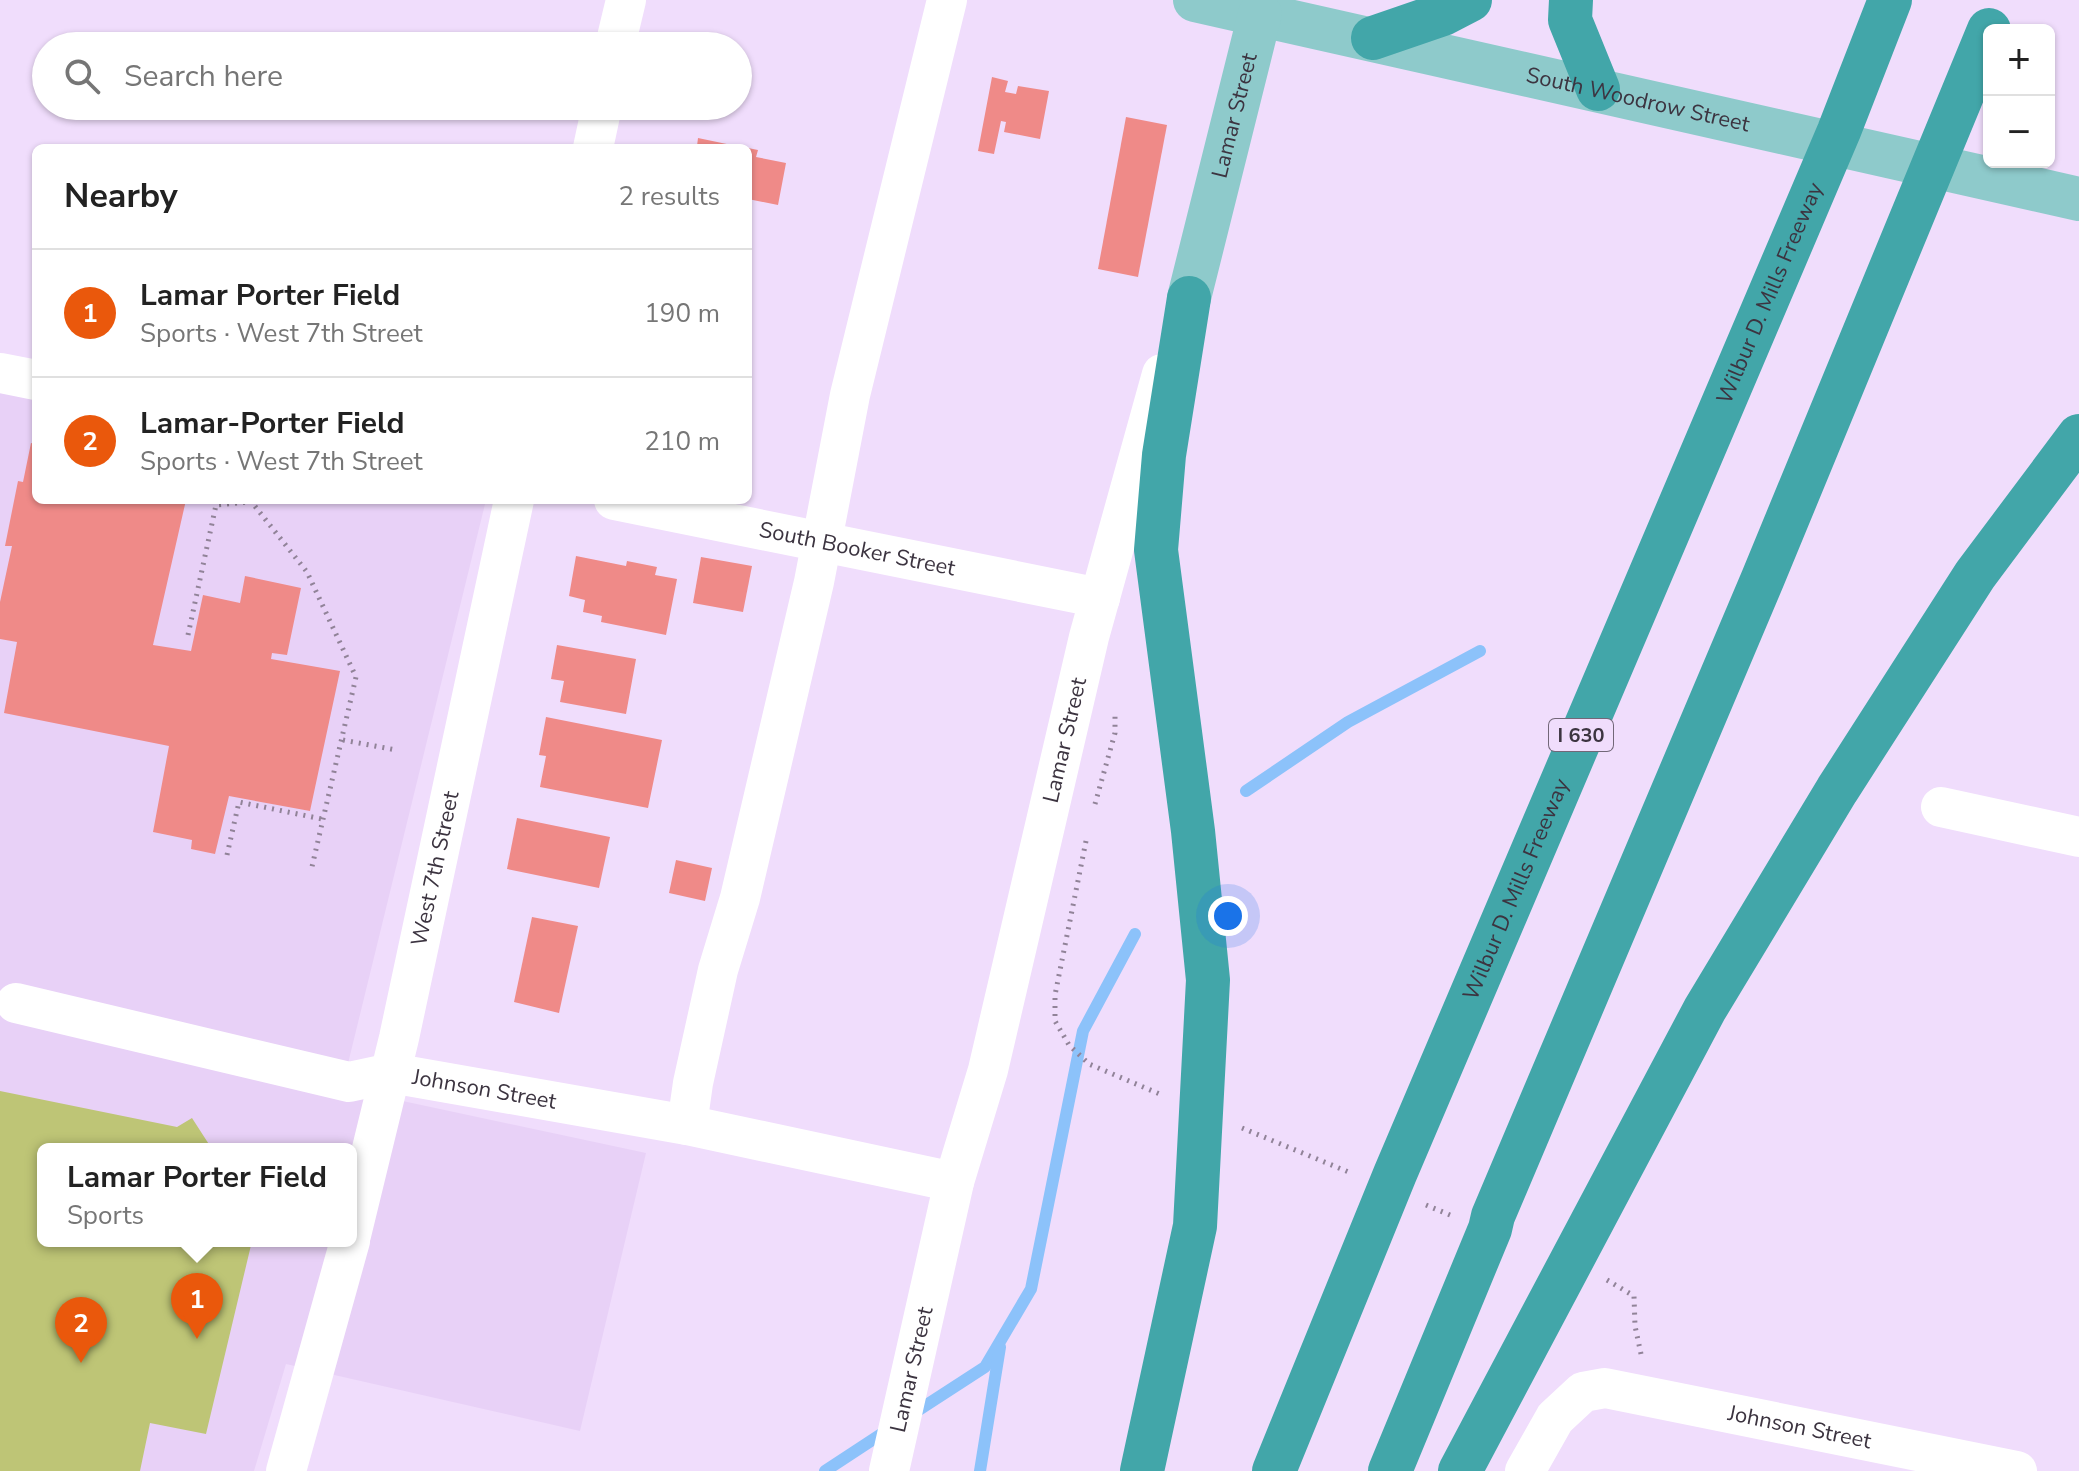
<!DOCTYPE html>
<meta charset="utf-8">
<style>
body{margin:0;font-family:"Nunito Sans",sans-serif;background:#f6f6f6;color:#222}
.controls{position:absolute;right:24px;top:24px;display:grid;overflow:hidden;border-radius:12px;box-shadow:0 2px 6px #0004}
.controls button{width:72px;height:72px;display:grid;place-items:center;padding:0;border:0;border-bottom:2px solid #e0e0e0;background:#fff;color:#222;font:40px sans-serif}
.you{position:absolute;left:1228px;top:916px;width:28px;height:28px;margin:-20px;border:6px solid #fff;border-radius:50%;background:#1a73e8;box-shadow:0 0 0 12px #1a73e833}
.badge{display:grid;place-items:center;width:52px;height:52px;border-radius:50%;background:#ea580c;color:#fff;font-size:26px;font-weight:700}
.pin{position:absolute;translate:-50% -66px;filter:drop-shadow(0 2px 4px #0008)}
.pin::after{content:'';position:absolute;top:42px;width:28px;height:24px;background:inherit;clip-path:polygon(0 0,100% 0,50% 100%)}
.popup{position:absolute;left:37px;top:1143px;width:320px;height:104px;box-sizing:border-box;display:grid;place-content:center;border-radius:12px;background:#fff;filter:drop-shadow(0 2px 6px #0005);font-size:26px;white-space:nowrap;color:#767676}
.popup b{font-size:30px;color:#222}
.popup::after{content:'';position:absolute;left:50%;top:100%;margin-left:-16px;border:16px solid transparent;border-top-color:#fff}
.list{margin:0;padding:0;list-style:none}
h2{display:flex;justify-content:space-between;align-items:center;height:104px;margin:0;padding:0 32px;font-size:34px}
h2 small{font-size:26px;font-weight:400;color:#767676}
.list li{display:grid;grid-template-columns:52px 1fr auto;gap:24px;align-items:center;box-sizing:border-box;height:128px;padding:0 32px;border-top:2px solid #e0e0e0}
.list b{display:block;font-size:30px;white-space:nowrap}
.list p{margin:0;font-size:26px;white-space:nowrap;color:#767676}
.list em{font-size:26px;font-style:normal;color:#767676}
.icon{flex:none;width:44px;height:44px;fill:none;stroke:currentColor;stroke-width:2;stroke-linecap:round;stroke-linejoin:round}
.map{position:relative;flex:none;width:2079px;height:1471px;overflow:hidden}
.search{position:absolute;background:#fff;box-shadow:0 2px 6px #0004;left:32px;top:32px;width:720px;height:88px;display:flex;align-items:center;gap:20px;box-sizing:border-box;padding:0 28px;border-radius:44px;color:#767676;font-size:30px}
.panel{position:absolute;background:#fff;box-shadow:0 2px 6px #0004;left:32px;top:144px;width:720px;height:360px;border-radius:12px}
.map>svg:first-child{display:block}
.built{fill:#e8d1f7;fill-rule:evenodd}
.garden{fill:#bec576}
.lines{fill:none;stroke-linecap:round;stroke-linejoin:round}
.stream{stroke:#8cc2fa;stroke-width:12}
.building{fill:#ef8a88}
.path{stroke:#918398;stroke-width:5;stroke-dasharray:2 6;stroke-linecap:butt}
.minor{stroke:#fff;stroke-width:40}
.major{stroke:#8ecacb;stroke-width:44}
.highway{stroke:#42a6a9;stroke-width:44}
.labels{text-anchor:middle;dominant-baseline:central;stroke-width:6;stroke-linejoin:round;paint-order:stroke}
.shield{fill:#f0ddfc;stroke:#726778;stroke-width:2}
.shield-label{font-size:20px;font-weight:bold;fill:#3c3440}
.street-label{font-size:22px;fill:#3c3440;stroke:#f0ddfc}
</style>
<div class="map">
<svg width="2079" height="1471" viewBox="0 0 2079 1471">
<rect width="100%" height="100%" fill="#f0ddfc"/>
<!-- built -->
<path class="built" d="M0,392l36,7v101h450l-144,588 304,65 -66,278 -294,-67 -32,107h-254zM43,1149h308v92h-308z"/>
<!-- garden -->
<path class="garden" d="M0,1091l177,36 15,-9 20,31h-169v92h209l-46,193 -56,-11 -10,48h-140z"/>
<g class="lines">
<!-- stream -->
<g class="stream">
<path d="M1246,791l102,-69 132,-71"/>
<path d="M911,1415l74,-48 46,-78 52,-258 52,-97"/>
<path d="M825,1471l64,-42"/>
<path d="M980,1471l20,-124"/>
</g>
</g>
<!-- building -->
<g class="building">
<path d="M992,77l16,4 -3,11 11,2 2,-8 31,5 -9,48 -36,-7 2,-10 -5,-1 -7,33 -16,-3z"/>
<path d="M1126,117l41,8 -29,152 -40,-8z"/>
<path d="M698,138l43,9v1h-57l1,-4 12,2z"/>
<path d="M748,148l10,2 -2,7 30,6 -8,42 -30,-6z"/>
<path d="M31,443l5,1v56h150l-33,145 38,6 12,-56 37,8 5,-27 56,12 -14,67 -15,-2 -1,6 69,12 -30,140 -81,-15 -14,58 -24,-5 1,-9 -39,-8 16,-86 -165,-33 13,-71 -17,-3v-37l12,-56h-7l13,-65 5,1z"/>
<path d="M576,556l50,10 1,-5 30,6 -2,8 22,4 -11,56 -65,-13 1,-6 -19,-4 2,-12 -16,-4z"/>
<path d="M701,557l51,9 -9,46 -50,-9z"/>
<path d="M557,645l79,14 -10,55 -66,-12 4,-21 -13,-2z"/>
<path d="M546,717l116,23 -14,68 -108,-21 6,-31 -7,-1z"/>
<path d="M517,818l93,19 -11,51 -92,-19z"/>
<path d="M676,860l36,8 -7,33 -36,-8z"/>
<path d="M532,917l46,9 -19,87 -45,-11z"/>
</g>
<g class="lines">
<!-- path -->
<g class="path">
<path d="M250,500l57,72 49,105 -45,194"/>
<path d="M188,635l28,-130 33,-3"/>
<path d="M343,740l53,10"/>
<path d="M1095,804l20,-71v-20"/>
<path d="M1086,841l-31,154v26l14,24 20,19 73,31"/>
<path d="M227,855l12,-53 83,17"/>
<path d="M1242,1128l109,45"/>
<path d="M1426,1205l24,10"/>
<path d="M1607,1280l27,16 1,30 6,28"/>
</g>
<!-- minor -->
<g class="minor">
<path d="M615,46l11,-46"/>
<path d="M593,148l9,-42"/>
<path d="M0,373l36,7"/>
<path id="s1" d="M614,500l486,98"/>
<path d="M1941,807l138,30"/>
<path id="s2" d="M16,1003l333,79 42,-9 296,52 267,57"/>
<path d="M687,1125l6,-42 25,-113 22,-72 74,-316 36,-187 97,-395"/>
<path id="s3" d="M351,1235l48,-197 115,-538"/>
<path d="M286,1471l64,-230"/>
<path id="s4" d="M889,1471l65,-289 34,-112 101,-433 73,-263"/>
<path id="s5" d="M1525,1471l30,-53 28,-26 22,-4 412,83"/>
</g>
<!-- major -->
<g class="major">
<path id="s6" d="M1195,0l884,199"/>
<path id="s7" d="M1189,298l71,-284"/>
</g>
<!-- highway -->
<g class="highway">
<path d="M1571,0l-1,20 28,69"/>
<path d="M1373,38l70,-24 27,-14"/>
<path d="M1142,1471l53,-245 13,-246 -15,-149 -37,-281 8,-95 25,-157"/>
<path id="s8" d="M1274,1471l121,-297 444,-1043 51,-131"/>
<path d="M1390,1471l100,-242 3,-13 270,-638 226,-548"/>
<path d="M1460,1471l245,-462 132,-219 138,-215 104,-139"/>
</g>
</g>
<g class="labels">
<!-- shield labels -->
<rect class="shield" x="1549" y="719" width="64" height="32" rx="6"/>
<g class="shield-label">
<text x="1581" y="735">I 630</text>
</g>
<!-- street labels -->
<g class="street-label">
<text stroke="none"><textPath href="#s6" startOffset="454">South Woodrow Street</textPath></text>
<text stroke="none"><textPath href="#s7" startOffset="188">Lamar Street</textPath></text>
<text stroke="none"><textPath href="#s8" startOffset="1278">Wilbur D. Mills Freeway</textPath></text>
<text stroke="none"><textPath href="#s1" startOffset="248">South Booker Street</textPath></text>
<text stroke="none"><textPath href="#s4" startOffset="752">Lamar Street</textPath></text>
<text stroke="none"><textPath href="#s3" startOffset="376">West 7th Street</textPath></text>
<text stroke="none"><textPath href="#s8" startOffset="630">Wilbur D. Mills Freeway</textPath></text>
<text stroke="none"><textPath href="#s2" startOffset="480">Johnson Street</textPath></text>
<text stroke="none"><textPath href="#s4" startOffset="104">Lamar Street</textPath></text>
<text stroke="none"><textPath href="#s5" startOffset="320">Johnson Street</textPath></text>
</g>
</g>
</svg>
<div class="controls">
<button>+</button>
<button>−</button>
</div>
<div class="you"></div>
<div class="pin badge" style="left:197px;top:1339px">1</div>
<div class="popup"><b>Lamar Porter Field</b>Sports</div>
<div class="pin badge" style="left:81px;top:1363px">2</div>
<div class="search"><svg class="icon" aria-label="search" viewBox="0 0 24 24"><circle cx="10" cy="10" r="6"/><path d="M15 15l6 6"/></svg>Search here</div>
<section class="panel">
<h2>Nearby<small>2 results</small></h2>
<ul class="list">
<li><span class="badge">1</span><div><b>Lamar Porter Field</b><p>Sports · West 7th Street</p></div><em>190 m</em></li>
<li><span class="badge">2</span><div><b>Lamar-Porter Field</b><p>Sports · West 7th Street</p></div><em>210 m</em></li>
</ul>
</section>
</div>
